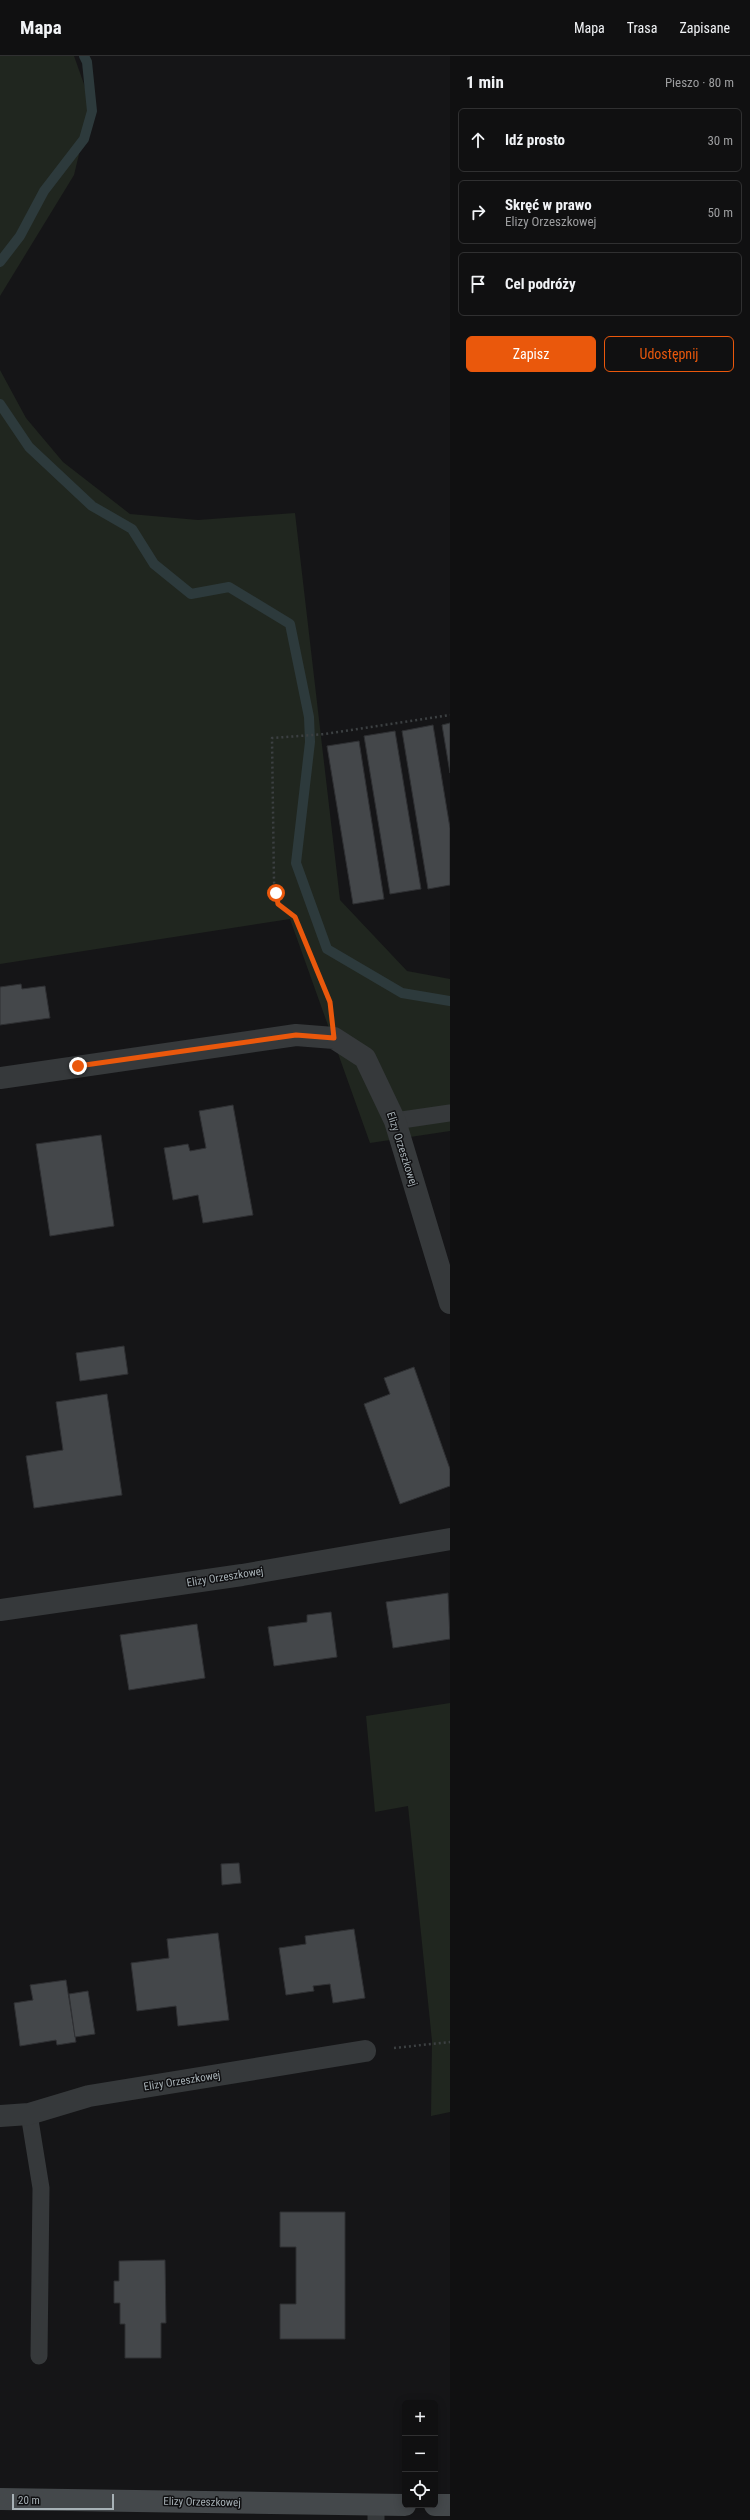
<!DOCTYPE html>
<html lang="pl">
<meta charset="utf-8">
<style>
body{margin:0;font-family:"Roboto Condensed",sans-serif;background:#1e1e1f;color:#f1f3f6}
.controls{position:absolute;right:12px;bottom:12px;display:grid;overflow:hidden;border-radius:6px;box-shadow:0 2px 10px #0003}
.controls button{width:36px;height:36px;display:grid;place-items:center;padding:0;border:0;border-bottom:1px solid #303031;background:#101011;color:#f1f3f6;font:20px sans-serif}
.scale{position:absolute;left:12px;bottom:10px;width:102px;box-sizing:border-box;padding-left:4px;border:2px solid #a7b1b6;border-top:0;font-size:11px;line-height:14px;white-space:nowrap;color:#a7b1b6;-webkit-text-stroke:3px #101012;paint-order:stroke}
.stop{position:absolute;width:12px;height:12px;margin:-9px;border:3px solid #ea580c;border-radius:50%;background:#fff}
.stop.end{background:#ea580c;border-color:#fff;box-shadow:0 1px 4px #0008}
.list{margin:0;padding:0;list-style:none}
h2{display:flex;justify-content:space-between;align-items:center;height:52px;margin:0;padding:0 16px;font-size:17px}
h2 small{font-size:13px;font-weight:400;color:#9c9d9f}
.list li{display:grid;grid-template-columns:26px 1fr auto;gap:12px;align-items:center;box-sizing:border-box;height:64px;margin:0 8px 8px;padding:0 8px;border:1px solid #303031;border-radius:6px}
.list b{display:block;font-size:15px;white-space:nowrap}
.list p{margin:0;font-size:13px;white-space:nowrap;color:#9c9d9f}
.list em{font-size:13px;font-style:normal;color:#9c9d9f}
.actions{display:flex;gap:8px;padding:12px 16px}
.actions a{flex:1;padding:9px 0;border:1px solid #ea580c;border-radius:6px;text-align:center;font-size:14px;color:#ea580c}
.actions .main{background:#ea580c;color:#fff}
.icon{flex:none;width:22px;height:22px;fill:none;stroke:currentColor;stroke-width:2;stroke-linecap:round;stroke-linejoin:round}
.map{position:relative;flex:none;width:450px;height:2464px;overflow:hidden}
header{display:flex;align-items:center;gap:24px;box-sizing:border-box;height:56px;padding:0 20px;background:#101011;border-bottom:1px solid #303031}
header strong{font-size:19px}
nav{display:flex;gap:22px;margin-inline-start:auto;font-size:14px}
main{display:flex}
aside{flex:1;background:#101011}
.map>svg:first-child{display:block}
.grass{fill:#20261f}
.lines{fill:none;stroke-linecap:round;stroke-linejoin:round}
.stream{stroke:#2d3a3c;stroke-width:10}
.building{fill:#44474a;stroke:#2f3033}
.path{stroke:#3c4042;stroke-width:2.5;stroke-dasharray:2 3;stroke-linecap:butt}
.lane{stroke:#36393b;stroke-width:17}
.street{stroke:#36393b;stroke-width:22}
.secondary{stroke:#44484b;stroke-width:22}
.route{stroke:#ea580c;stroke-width:5}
.labels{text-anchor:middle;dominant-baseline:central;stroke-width:3;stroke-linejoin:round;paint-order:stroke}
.street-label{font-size:11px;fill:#a7b1b6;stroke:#101012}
</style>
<header>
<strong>Mapa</strong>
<nav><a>Mapa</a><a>Trasa</a><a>Zapisane</a></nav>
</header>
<main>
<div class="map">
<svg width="450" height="2464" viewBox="0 0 450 2464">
<rect width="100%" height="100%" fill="#151517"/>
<!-- grass -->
<g class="grass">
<path d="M0,0h74l17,48 -17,71 -74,121z"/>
<path d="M0,314l26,48 37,44 67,52 68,6 97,-7 45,387 67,71 43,8v152l-80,12 -80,-224 -290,45z"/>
<path d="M450,1647v409l-19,4 1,-75 -24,-235 -33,6 -9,-96z"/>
</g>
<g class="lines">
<!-- stream -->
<g class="stream">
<path d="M0,206l20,-26 24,-45 40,-52 8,-28 -5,-49 -3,-6"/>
<path d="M0,348l29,43 63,59 40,23 22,35 37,30 38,-7 61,37 19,93 1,25 -14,121 31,86 75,44 48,8"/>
</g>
</g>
<!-- building -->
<g class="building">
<path d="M450,667v50l-8,-48z"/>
<path d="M433,669l17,103v57l-22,4 -26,-158z"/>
<path d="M395,675l26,158 -31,5 -26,-158z"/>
<path d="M359,685l25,158 -31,5 -26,-158z"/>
<path d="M21,928l1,5 23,-3 5,32 -50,7v-38z"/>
<path d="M233,1049l20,110 -50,8 -5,-28 -25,5 -9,-52 24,-4 2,7 16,-3 -7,-37z"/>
<path d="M101,1079l13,91 -64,10 -14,-92z"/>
<path d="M124,1290l4,28 -48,7 -4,-28z"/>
<path d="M414,1311l36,102v17l-50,18 -36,-100 26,-10 -6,-16z"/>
<path d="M107,1338l15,101 -88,13 -8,-52 37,-6 -7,-48z"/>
<path d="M448,1537l2,46 -57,9 -7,-46z"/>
<path d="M331,1556l6,45 -63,9 -6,-39 39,-5v-7z"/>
<path d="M197,1568l8,54 -76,12 -9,-55z"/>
<path d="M239,1807l2,20 -19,2 -1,-21z"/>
<path d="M354,1873l11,69 -32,5 -3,-19 -17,2 1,5 -28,4 -7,-47 27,-4 -1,-8z"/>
<path d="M218,1877l11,87 -51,6 -2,-20 -39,5 -6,-48 38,-5 -2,-19z"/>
<path d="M66,1924l10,62 -19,3 -1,-5 -36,6 -6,-43 19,-3 -3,-15z"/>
<path d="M88,1935l7,43 -20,3 -6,-43z"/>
<path d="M280,2156h65v127h-65v-35h16v-57h-16z"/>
<path d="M165,2204l1,63h-5v35h-36v-34h-5v-21h-6v-22h5v-20z"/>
</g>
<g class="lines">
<!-- path -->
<g class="path">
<path d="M331,952l-36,-91 -17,-13 -4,-22 -2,-144 53,-4 125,-19"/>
<path d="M394,1992l56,-6"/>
</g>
<!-- lane -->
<g class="lane">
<path d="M395,1065l55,-8"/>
<path d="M29,2058l12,74 -2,168"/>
<path d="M376,2464v-15"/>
</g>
<!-- street -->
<g class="street">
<path d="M0,1022l296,-43 38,3 31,20 30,63 55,182"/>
<path d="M0,1554l242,-35 208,-36"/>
<path d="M0,2060l29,-2 60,-18 276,-45"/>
</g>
<!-- secondary -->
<g class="secondary">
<path d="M0,2443l405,6"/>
<path d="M435,2449h15"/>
</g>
</g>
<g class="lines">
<!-- route -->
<path class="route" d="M78,1010l218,-31 38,3 -4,-36 -35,-85 -17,-13 -2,-11"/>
</g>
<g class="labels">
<!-- street labels -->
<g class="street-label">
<text transform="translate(402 1093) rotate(72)">Elizy Orzeszkowej</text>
<text transform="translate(225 1521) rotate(-9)">Elizy Orzeszkowej</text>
<text transform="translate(182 2025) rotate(-9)">Elizy Orzeszkowej</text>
<text transform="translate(202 2446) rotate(1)">Elizy Orzeszkowej</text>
</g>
</g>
</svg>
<div class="controls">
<button>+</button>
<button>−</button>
<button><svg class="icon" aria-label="locate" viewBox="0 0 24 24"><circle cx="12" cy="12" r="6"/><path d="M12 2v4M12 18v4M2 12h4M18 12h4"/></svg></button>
</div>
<div class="scale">20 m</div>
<div class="stop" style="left:276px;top:837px"></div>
<div class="stop end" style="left:78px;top:1010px"></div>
</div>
<aside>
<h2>1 min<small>Pieszo · 80 m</small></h2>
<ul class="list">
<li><svg class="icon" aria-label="ahead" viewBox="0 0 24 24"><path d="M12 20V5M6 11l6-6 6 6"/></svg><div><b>Idź prosto</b></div><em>30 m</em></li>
<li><svg class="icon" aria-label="right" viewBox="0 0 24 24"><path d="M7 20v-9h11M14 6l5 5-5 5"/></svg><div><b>Skręć w prawo</b><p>Elizy Orzeszkowej</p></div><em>50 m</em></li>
<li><svg class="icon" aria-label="arrive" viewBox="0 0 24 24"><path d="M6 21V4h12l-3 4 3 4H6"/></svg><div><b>Cel podróży</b></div></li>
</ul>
<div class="actions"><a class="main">Zapisz</a><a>Udostępnij</a></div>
</aside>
</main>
